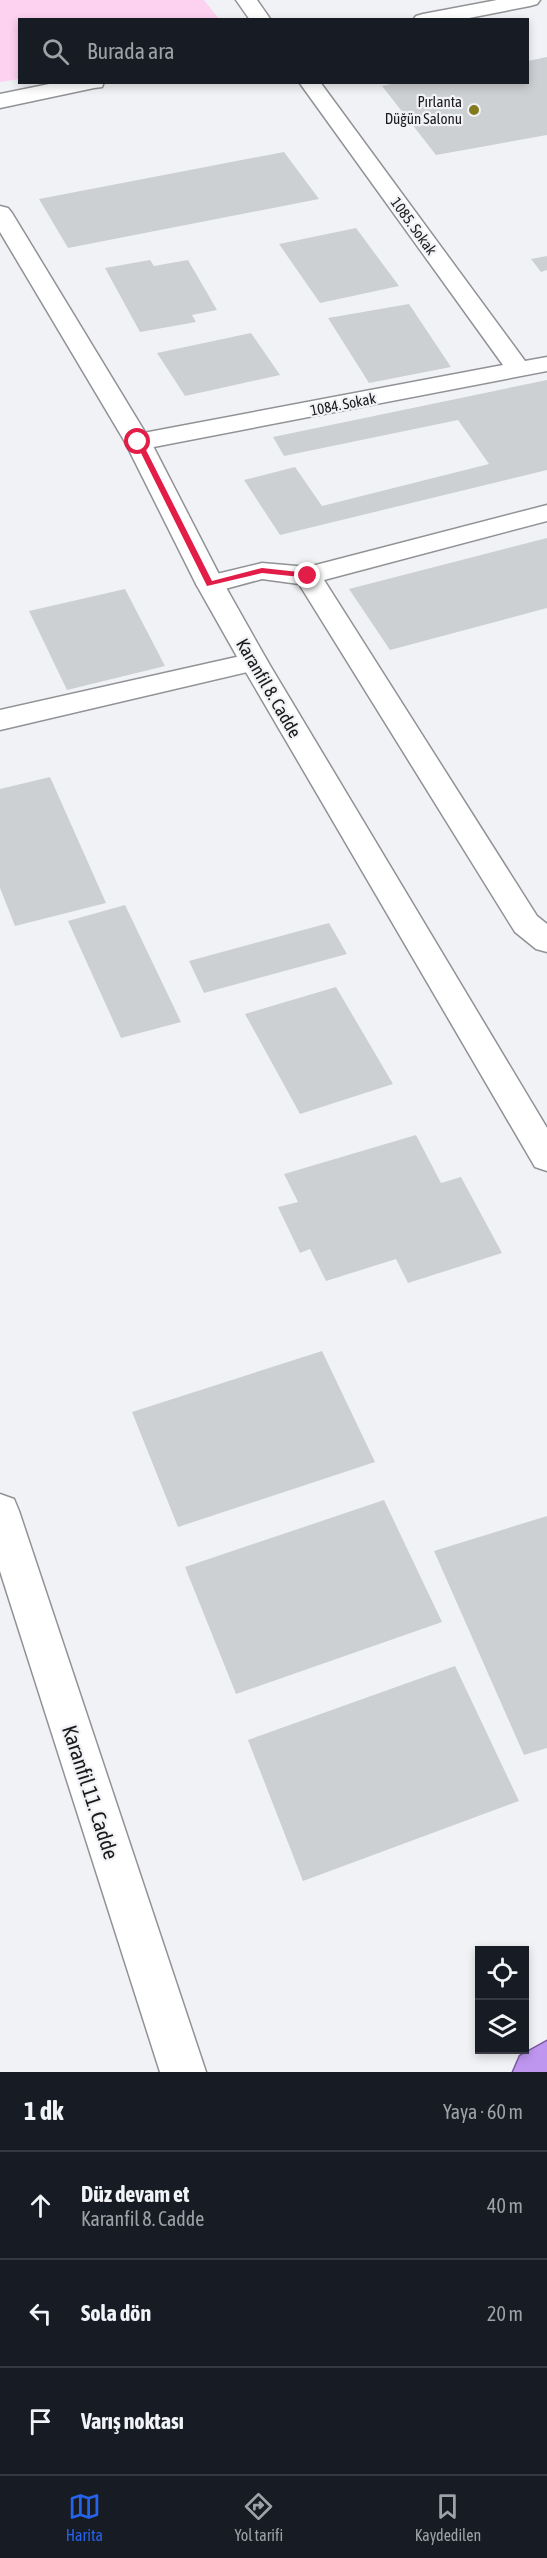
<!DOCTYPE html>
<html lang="tr">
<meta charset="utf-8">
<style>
body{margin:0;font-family:"Asap Condensed",sans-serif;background:#20242c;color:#f1f3f6}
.controls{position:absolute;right:18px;bottom:18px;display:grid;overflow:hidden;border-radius:0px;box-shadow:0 3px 9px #0003}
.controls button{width:54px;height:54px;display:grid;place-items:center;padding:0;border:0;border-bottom:2px solid #363941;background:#171b24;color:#f1f3f6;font:30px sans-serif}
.stop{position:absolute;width:18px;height:18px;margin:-14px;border:4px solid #e11d48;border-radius:50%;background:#fff}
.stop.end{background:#e11d48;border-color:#fff;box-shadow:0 2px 6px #0008}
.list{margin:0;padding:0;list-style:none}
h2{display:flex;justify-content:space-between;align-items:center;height:78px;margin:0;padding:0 24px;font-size:26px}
h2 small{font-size:20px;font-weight:400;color:#9ea1a6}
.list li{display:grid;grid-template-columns:39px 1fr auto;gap:18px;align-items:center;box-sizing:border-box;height:108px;padding:0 24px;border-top:2px solid #363941}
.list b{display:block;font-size:22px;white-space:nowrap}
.list p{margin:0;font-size:20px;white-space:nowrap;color:#9ea1a6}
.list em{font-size:20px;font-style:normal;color:#9ea1a6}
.icon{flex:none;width:33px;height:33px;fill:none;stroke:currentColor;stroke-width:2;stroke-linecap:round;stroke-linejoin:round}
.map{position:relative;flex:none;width:547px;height:2072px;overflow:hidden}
.search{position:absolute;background:#171b24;box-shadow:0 3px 9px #0003;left:18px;right:18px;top:18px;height:66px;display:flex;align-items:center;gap:15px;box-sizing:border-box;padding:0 21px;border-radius:0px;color:#9ea1a6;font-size:22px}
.sheet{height:402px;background:#171b24}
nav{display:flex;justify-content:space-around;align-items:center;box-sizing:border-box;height:84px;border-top:2px solid #363941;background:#171b24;font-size:16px;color:#9ea1a6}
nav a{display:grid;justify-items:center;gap:3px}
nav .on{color:#2563eb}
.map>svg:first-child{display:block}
.green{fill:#fdd1f0}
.building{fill:#cdd0d2}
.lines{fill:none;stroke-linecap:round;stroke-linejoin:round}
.minor-casing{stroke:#909295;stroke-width:3}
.tertiary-casing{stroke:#909295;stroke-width:3}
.trunk-casing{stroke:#7a59a2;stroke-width:3}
.minor{fill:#fff;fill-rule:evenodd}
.tertiary{fill:#fff;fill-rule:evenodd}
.trunk{fill:#be96f0;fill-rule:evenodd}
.route{fill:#e11d48}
.poi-dot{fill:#837a20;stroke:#f1f2f5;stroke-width:2}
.labels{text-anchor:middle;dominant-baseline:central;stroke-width:4.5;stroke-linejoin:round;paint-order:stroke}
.far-poi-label{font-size:15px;fill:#19191a;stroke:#f1f2f5;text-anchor:end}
.far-street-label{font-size:15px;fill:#19191a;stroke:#f1f2f5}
.street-label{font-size:18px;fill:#19191a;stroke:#f1f2f5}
.near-street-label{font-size:21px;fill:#19191a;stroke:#f1f2f5}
</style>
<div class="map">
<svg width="547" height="2072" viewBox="0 0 547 2072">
<rect width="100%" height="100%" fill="#f1f2f5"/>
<!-- green -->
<path class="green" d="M0,0h204l15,19 -199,1 -1,59 -19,3z"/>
<!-- building -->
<g class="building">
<path d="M547,57v78l-111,20 -54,-69 20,-4h126v-21z"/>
<path d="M284,152l35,47 -251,49 -29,-49z"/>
<path d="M356,228l43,58 -79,17 -41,-59z"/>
<path d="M547,256v14l-6,2 -10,-13z"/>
<path d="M150,260l4,6 34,-6 29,50 -25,5 4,7 -56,10 -35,-64z"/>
<path d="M409,304l42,63 -82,16 -41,-65z"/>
<path d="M251,333l29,42 -95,21 -28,-43z"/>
<path d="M547,380v90l-267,65 -36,-55 51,-13 27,39 167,-42 -31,-44 -174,36 -11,-19z"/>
<path d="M547,538v70l-157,42 -41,-61z"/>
<path d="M125,589l40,77 -98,24 -38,-79z"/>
<path d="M50,777l56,126 -91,23 -15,-38v-99z"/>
<path d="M125,905l56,117 -60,16 -53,-117z"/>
<path d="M329,923l18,31 -143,39 -15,-32z"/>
<path d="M336,987l57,97 -93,30 -55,-100z"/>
<path d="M416,1135l25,48 20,-6 41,76 -94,30 -12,-24 -70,22 -16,-32 -10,4 -22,-46 20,-5 -14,-28z"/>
<path d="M322,1351l53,111 -197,65 -46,-115z"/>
<path d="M384,1500l58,122 -206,72 -51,-127z"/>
<path d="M547,1516v232l-23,7 -90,-204z"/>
<path d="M455,1666l64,135 -216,80 -55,-141z"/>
</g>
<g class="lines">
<!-- minor casing -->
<g class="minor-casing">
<g id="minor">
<path d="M236,0h21l14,20h-21z"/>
<path d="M497,0h43l-3,4 -7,2 -71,14h-46l3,-4 7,-2z"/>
<path d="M59,82h45l-2,5 -8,1 -94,20v-14z"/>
<path d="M299,82h21l205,279 22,-4v14l-409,79 -9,-3 -4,-5 4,-5 9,-3 365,-69z"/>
<path d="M547,505v16l-223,59 213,336 10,8v28l-11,-3 -21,-17 -216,-348 -37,-5 -52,14 -10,-3 -4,-6 4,-6 62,-15 46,4z"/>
<path d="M254,653l10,3 4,6 -4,6 -264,62v-20z"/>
</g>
</g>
<!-- tertiary casing -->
<g class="tertiary-casing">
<g id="tertiary">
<path d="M0,206l8,2 4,5 139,229 73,142 44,78 279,466v43l-12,-4 -295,-505 -44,-78 -71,-142 -125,-210z"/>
<path d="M0,1494l14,5 5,12 187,561h-46l-160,-501z"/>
</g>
</g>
<!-- trunk casing -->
<g class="trunk-casing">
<path id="trunk" d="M547,2041v31h-34l7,-16z"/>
</g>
<!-- minor -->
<use href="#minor" class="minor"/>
<!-- tertiary -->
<use href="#tertiary" class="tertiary"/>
<!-- trunk -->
<use href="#trunk" class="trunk"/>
</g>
<!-- route -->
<path class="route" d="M135,441l7,1 70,139 50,-13 46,5 4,3 -1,2 -49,-5 -55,13z"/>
<!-- markers -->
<circle class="poi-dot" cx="474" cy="110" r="6"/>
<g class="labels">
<!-- far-poi labels -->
<g class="far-poi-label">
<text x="462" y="101">Pırlanta<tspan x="462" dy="17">Düğün Salonu</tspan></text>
</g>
<!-- far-street labels -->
<g class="far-street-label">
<text transform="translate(414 226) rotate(54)">1085. Sokak</text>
<text transform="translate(343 404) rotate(-11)">1084. Sokak</text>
</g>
<!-- street labels -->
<g class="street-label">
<text transform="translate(269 688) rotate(60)">Karanfil 8. Cadde</text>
</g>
<!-- near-street labels -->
<g class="near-street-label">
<text transform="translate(91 1792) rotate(72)">Karanfil 11. Cadde</text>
</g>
</g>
</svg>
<div class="controls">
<button><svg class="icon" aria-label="locate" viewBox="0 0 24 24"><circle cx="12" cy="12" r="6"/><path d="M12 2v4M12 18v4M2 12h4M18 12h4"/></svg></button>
<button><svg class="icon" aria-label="layers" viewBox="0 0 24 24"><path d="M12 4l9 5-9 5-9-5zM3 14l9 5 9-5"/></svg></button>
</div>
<div class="stop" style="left:138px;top:442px"></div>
<div class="stop end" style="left:308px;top:576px"></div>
<div class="search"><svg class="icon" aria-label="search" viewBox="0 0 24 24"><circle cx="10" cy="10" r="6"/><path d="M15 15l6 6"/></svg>Burada ara</div>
</div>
<section class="sheet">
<h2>1 dk<small>Yaya · 60 m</small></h2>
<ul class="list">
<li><svg class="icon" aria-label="ahead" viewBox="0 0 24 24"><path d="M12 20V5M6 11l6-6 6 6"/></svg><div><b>Düz devam et</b><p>Karanfil 8. Cadde</p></div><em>40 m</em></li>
<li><svg class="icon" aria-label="left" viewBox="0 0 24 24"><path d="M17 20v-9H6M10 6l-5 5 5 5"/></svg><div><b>Sola dön</b></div><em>20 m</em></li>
<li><svg class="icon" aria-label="arrive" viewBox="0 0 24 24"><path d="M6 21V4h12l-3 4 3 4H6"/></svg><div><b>Varış noktası</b></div></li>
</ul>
</section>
<nav>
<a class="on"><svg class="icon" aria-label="map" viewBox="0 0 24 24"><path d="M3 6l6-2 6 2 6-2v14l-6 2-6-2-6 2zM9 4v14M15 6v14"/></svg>Harita</a>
<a><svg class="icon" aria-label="directions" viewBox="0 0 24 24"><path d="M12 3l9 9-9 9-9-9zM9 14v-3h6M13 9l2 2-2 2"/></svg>Yol tarifi</a>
<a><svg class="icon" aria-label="saved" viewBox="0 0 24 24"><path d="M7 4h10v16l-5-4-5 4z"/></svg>Kaydedilen</a>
</nav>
